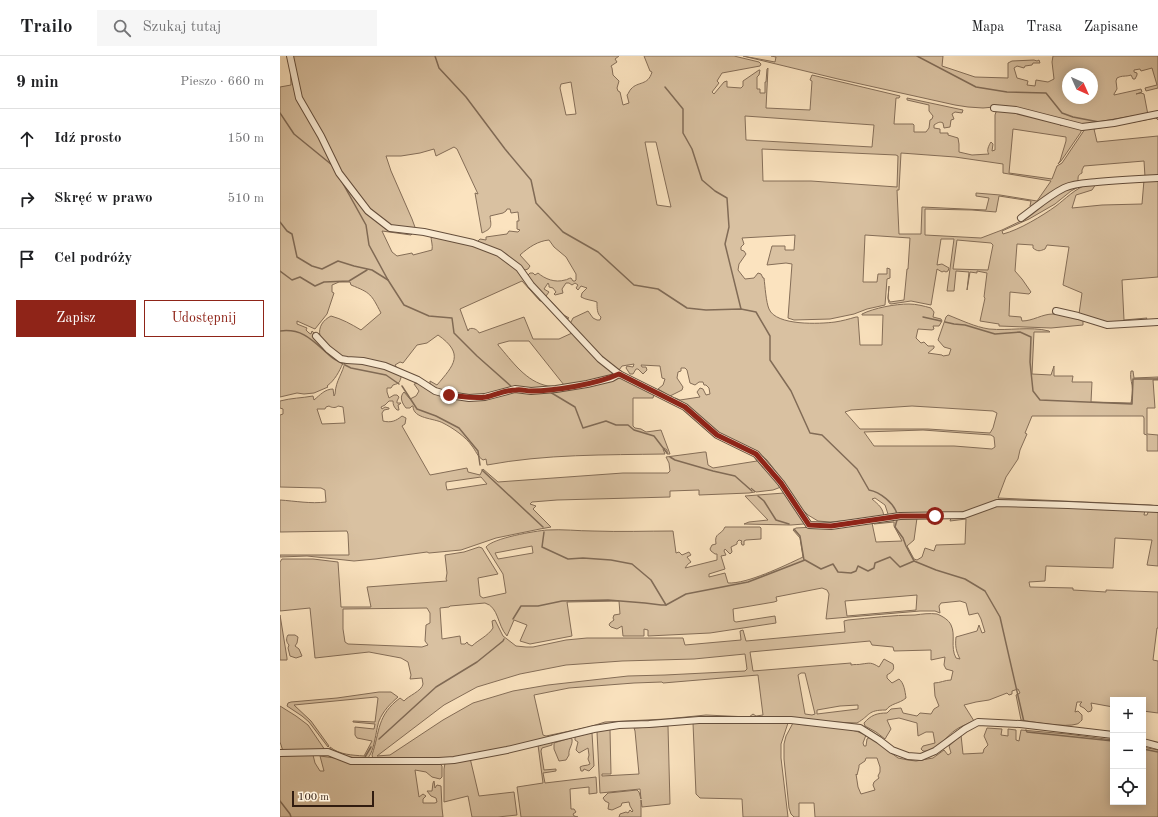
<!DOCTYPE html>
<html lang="pl">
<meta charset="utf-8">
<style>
body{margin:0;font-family:"Old Standard TT",serif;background:#f6f6f6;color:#202124}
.controls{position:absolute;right:12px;bottom:12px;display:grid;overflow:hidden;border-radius:0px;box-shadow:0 2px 10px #0003}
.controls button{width:36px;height:36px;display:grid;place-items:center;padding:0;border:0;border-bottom:1px solid #e0e0e0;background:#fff;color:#202124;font:20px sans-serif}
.compass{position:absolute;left:782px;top:12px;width:36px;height:36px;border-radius:50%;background:#fff;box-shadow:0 2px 10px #0003;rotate:135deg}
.scale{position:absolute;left:12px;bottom:10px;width:82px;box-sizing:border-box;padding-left:4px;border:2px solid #311c10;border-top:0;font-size:11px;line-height:14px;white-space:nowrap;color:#311c10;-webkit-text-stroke:3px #fcedd5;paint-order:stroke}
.stop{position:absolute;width:12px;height:12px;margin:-9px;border:3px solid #8f2418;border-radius:50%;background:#fff}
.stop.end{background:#8f2418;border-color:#fff;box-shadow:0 1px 4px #0008}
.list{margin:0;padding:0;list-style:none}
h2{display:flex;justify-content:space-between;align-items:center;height:52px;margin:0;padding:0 16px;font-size:17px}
h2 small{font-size:13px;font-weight:400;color:#757577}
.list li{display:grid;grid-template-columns:26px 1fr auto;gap:12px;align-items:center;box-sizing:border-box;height:60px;padding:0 16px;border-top:1px solid #e0e0e0}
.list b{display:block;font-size:15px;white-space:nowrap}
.list em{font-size:13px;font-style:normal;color:#757577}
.actions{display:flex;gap:8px;padding:12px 16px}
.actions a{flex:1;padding:9px 0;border:1px solid #8f2418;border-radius:0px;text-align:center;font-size:14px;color:#8f2418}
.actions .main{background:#8f2418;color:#fff}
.icon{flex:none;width:22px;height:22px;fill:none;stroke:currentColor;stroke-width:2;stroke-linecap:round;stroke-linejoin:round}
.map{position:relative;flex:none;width:878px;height:761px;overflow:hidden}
header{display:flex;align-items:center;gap:24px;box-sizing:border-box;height:56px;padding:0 20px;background:#fff;border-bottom:1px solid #e0e0e0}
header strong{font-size:19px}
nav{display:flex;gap:22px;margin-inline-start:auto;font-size:14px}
.search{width:280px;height:36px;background:#f6f6f6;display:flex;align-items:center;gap:10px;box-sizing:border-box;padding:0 14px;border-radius:0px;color:#757577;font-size:15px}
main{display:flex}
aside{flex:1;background:#fff}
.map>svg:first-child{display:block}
.green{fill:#d9c1a1;stroke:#856e58;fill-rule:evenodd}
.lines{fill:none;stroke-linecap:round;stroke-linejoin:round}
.stream{stroke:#816b56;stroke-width:1.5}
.minor-casing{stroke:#644e3c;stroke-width:8}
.minor{stroke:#fcedd5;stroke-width:6}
.route{stroke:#8f2418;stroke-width:5}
</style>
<header>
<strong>Trailo</strong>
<div class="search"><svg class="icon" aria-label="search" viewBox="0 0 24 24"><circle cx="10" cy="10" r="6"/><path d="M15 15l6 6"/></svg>Szukaj tutaj</div>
<nav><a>Mapa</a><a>Trasa</a><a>Zapisane</a></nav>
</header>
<main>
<aside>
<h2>9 min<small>Pieszo · 660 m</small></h2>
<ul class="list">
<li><svg class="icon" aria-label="ahead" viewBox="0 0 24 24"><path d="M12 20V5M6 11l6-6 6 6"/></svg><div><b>Idź prosto</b></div><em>150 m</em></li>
<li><svg class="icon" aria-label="right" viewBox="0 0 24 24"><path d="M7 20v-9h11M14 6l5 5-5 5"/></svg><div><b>Skręć w prawo</b></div><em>510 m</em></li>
<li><svg class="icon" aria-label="arrive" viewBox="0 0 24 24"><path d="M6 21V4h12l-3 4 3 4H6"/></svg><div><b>Cel podróży</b></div></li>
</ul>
<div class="actions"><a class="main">Zapisz</a><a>Udostępnij</a></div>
</aside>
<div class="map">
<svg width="878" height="761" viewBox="0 0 878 761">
<rect width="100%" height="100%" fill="#fbe3bf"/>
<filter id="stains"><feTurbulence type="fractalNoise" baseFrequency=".005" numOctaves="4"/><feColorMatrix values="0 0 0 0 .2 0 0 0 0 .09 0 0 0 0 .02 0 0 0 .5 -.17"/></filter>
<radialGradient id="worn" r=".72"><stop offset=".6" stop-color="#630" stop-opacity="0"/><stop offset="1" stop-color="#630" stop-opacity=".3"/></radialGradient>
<!-- green -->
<g class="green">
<path d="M10,0h329l-4,3 2,3 -6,4 1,2 1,7 6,6 -2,7 1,3 2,1 3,13 6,-2 -2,-8c2,-2 2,-4 4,-6 7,-8 17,-3 21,-17l-2,-1 -6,-15h90l25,6 2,2 -1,2 -38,7 -5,8 2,2 -7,9 2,2 10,-12 3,-1v6l14,1 2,-2v-5l16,-11h1l-1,5 -2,2v12h3v4h5v-11h1l1,-13 1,-1 -2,40 44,2 2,-29 -2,-1 2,-5 88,21 -1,2h-3l-2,26h19l1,1v7h12l3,-4 1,-8 2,-1 1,-3 -4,-5v-6l-22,-5v-2l56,12 -1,3 -7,-1 -3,2 2,5 -3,1 -1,7 -6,1 -1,-5c-3,-2 -6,0 -9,2v3l6,1v4h8v2l10,3 1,6v8l13,3 17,-1c-3,-3 0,-9 2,-12l2,2 -1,7 3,-1v-35l1,-3 3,-2 12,1 48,13 2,2 1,-2 19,5v3l-20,29 -3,3 2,-3 6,-20v-4l-53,-8 -4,44 43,6 5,-13 5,-3 23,-34 73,-13v4l-2,-2 -62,11 3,13 61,-6v41h-13l-1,-16 -60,5 -2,4v3c-4,2 -4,3 -4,8l-46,26 -2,-1 1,-5 -32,-5 -3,16 -24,-2 -47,-1v26l56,3 21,-8 21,-10v-2l15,-9 5,-6 25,-15 14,-3 -11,6 -16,13 -26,15 -27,12 1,3c16,-4 39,-18 53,-28 8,-6 21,-19 31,-21 3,-1 7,-1 9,-1l-4,6 -16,5 -4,13 30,-3 40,-1 2,-24h14v97l-36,3 2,40 23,-2 -2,3 -40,2 -26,-9 3,-21 -19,-8 6,-38 -22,-2 -2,4c-5,2 -7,3 -12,-1v-3l-16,-1 -2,27 7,8 9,13 -2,2 -19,-2 -1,24 12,1 1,4c11,0 20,-7 31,-7 10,0 19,3 29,5l1,2v4l-32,3 -52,-2v-2l-19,-3 5,-23 -1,-1 3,-24 -10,-2v2l-7,-1 -3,18 2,-18 -13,-1 -2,20h-7l7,-52h-13l-4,26 5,-1 7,4 -1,3 -2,1 -2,-1 -2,1 -5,-3 -6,36 -20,-4 -20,3 -2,-1 -1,-4 1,-13 -1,12 2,4 14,-2 3,-31h1l2,-31 -45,-3 -2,47h14l1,-8h9v-6l3,1v9l-3,1 -2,26 -18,4 -13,5 -24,5 -36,1 -6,-2 4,-54 -6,-1 -19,2 5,-19h13v4h9l1,-15 -53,3 2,6 -3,3v3l3,1 2,3 -7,10 -1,6 7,9 9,-1 4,-5 3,1 2,4h1c1,8 2,24 5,31 7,17 51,15 66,13 7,-1 14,-3 21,-5h2l2,28h22l1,-30h-21v-1c12,-6 33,-10 47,-10 7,0 15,2 22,4l3,4 -1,5 8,2 1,2 -3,5h-6l1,3 -2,1 -14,-1 -2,9 5,5 3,-1 4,4h6v2l-6,5 14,2 1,1 6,-1 2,-6 -7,-2 -6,-7 8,-23 2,-2c13,5 27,12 41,14 20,2 41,-3 60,2l1,1h-16l-2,42 19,1 3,-9v10h19l-1,6h20l-1,20 40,1c1,-6 2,-12 1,-18 -1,-5 -2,-9 -1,-14h2l1,7 24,-1v3h-5l2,28h-8v26l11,1v16h-11v-16l-3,-1v-16l-1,-2h-111l-7,17 2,1 -7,16 -2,9 -12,18 -8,21 152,7 8,1v1l-135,-6 -67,12 -67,4 -4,-12 -10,-7 -3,1c7,6 11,9 12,18l-54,5 -12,-1 -10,-6 -8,-8 -19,-29 -14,-18 -12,-10 -33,-15 -48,-36 1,-1 5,2 20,-3 -3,-5 3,-4 3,1 3,6 4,-1 -1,-6 -3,-3h-2l-1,-3h-4l-4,3 -5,-2 -3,-13 -2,-2h-4v3l-3,1 -1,6 6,9 -1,3 -12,6 -12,-7 5,-4 2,-6 -3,-1 -2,-12 -19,-1 1,2h4l1,3 -4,4 -5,-5h-2l-3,5h-3l-4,-6 1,-2 6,1 1,-3 -12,2 -3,4 -14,-8 -35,-38 3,-6 15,-7 5,7 4,2h3l1,-3c-4,-3 -4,-9 -4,-15 -5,-2 -11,-2 -16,-5l1,-4 5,-5 -6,-2 -3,4 -2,-2 2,-3 -3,-2 -3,2 -3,-2h-3l-4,6 1,4 -8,2 -1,-1 2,-2 -3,-4 -4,-1v-2l-1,-2 -4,6 5,3 -3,4 18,19 5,3 -3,1 -22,-22 -15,-19 -1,-3 2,-2h3l2,2 3,-2c7,6 17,10 27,7 2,0 4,-2 6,-2l2,3h2l1,-1v-6l-10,-17 -12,-10 -5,-7c-11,1 -20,7 -29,15l10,11 -2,3 -3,1 -20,-17 -28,-11 3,-3 6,1v-3l21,-3 2,-3 9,1 2,-2 -3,-1v-8h2l-1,-9 -7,1 -1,-4h-3l-1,2 -3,2 -13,3c1,10 3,12 -8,17l-7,-40 3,1 -21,-45 -3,-2 -18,9 -2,-7 -14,4 -19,3h-15l5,15 21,48 4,11 -17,-2 -22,-7 36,12 -2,2 -29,-4 10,21 5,4 15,-3 1,2 19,-5c1,-5 -1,-9 -1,-14l52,12 27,13 32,40h-2l-18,-20 -62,28 8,22 1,-2c4,-2 9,1 10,4l45,-16 9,22h26l13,-6 -10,-10 2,-2 52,53 -29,9 -113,13 -29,-4 -15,-7v-4l7,4c17,-20 28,-31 1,-50l-11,8 -10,2 -14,18 -3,-1 -5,3 2,3 -1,1 -44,-9 -15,-6 -17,-18c-2,-9 3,-16 11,-20 11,3 20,8 30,14l20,-17c-10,-19 -10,-20 -30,-28l-1,-3h-11l-7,3v7l2,1 -7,21 -12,15 -18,-8v3l10,4 -1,2 3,3 2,1 1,-3 31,29v3c-4,9 -8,17 -16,23l1,1 -14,6 -10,1 -7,-1 -17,4v-310l11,-2zM291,26l5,32 -10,1 -6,-27 1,-4zM465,60l129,9 -2,22 -126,-7zM365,86h11l15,65 -14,-2zM482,93l134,6 2,1 -1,31 -86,-6h-48zM621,97l54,4 48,7v9l48,8 -14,20 -37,-6 -24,-2v3l13,2 -3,12 -64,-3 -1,27h-22l-2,-44h2zM677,184l34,3 2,2 -5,25 -35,-1zM229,285h20l35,44c-5,1 -11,2 -16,1 -22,-4 -36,-25 -50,-41v-1zM632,350l81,5 4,2 -4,15 -3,5 -62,-4h-68l-15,-17 6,-2zM643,374l68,5 3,2 1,10 -3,2 -38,-3h-80l-10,-14z"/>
<path d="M463,0l32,6 1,-5 -5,-1h172l-1,10 33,11 33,1v-15l4,-2 22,-1 3,1 2,-1 1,3h-7l-1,2 -7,1 -1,2 -7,-2 -3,2 3,10 11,3 -1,4 8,1 1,-6 12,2 6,-3 -2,-17 1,-6h105v32l-12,3 -1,-3 12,-3 -5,-17 -11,3 -1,-2 -6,1v2l3,1v2l-2,4h-2l-2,-4c-6,2 -8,0 -14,3l-1,3 1,8 -3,5v1l27,-6 1,3 -6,2 5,-1 3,1 4,21 -64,10 -78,-19 -23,2 -15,-1 -13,-2 -117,-26zM788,18h24v24h-24z"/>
<path d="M65,305c20,2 40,6 57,14 -3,7 -1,8 -9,10l-2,3h-4v4l2,6 5,-3h3l2,2 -2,4v2h4l-1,1 -2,1 1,5h-2c-3,-3 -4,-5 -4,-9h-4l-4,4 -4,2 1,2 3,-2 4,1v1l-5,1 -2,3 1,8c8,2 13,0 19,-5l4,2 -1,6 -3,2 28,49 37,-7 1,4 12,3 3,-6 15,13 125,-9h45l2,-2 -1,-8 -3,-6 38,-5h2l2,13 5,3 44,-7 -1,-2 2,1 23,27 -8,3 -17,2 -5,-4 4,4 -6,1 -50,2v-5l-29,1v6l-113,3 -25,2 -2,2 6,2 -3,3 18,18 -11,2 -44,9 -35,12 -32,3 -2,-1 -52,7 -21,2 -47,-5 -27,1v-2h69l-1,-21 -1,-3 -67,1v-32c15,1 31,4 46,2l-1,-12 -4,-2 -41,-1v-72l3,-1v-5l-3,-1v-7c11,-3 22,-3 33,-5l1,4c6,-5 11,-11 19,-11l1,7 1,-2c1,-15 8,-20 10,-33zM49,350c3,2 7,2 9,0l5,1 2,16 -23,1 -5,-15h8l1,-2zM201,421l6,7 -40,6 -1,-5v-3z"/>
<path d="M344,321l30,17 -1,4h-20v28l2,2 6,1 5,3 15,-2 9,24h-3v-4l-3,-2 -1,1 2,5c-59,1 -120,0 -178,11l-1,-6 -3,1c-6,-4 -7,-9 -11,-14 -6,-9 -19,-18 -29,-23 -9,-5 -30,-4 -30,-17h-1l-2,2h-4c-4,-5 -7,-11 -2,-16l6,7 6,-3 3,-5 -5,-7 5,-1 32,15 66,-7 57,-3z"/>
<path d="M504,437l21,30 -1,1 -13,1 -47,-1 5,-2 19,-2 -23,-24z"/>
<path d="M716,449l149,5 -1,5h3l2,-5h9v56l-11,-1 5,-25 -37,-2 -2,30 -67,-2 -1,15 -16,1 1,5 43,1v2l33,2v-2l52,2v36h-1l-4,32 5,1v52l-15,-2v-11h-30v7l-22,-4 1,5 -1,3 -3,1 -4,-4 -4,-2v-2l2,-2h-5l-2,10 3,-1 4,4v5c-2,2 -4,4 -5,4 -11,4 -44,-2 -56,-4l-5,-25 4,-2 -2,-4 -6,2v3l-3,1 -2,-2 -18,7 -13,2 -12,3 10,16 -1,1 -1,-1 -1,1c-6,3 -12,5 -17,9 -9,7 -19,22 -31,20l-2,-2 2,-3 12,-3 -2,-11h-7l-8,4 -1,-13 -18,-5 -12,2 4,9 -6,10 -9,-7 -11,-6 -1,-3c7,-8 13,-10 23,-10l4,-4 10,-1 2,5 14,3 3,-3 11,1 3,-5 5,-3 -4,-10 -1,-13c6,0 11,-3 17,-3l2,-9 -7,-2 -2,-4 1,-8 -14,3v-10l-37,1 -1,-4 -21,-2 -2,-4 -120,11 3,19 98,-8v2c4,-1 7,0 11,-1 8,-1 9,-2 17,3l5,-8 9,5c2,6 -1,8 -6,11v3l5,5 7,-4c5,4 6,12 7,19 -7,6 -15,5 -20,12 -19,0 -15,5 -29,13l-95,-4 -149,6 -68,15 -97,19h-75l-1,-4c8,-24 5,-40 28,-57l4,3c4,-5 18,-10 19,-17 0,-2 -1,-4 -1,-6l-12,1 1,-4 -3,-13 -7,-4 -32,-6 -54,6 -5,-50 -30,3v-49l2,-3h31l25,3 3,45h30l-4,-20 80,-6 -1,-2 1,-6 -2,-18 19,-3 15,-5 3,1 16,26 -20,4 2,18 3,2 23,-5 -3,-19 -17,-27c7,-9 49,-16 61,-17 16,-1 31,1 46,1 27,1 54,0 80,0l3,22 3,-1 3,3 7,-3 2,3 -4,2 4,5 -3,2 -3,4 32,-8v-6h-2l-4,-3 -1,-2 2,-4 4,-1c-2,-12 5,-8 9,-17h35l1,1v11l-15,1 -2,1v4h-2l-1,-3 1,-1 -3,-1 -2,2v2l-6,3 1,5 -2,2 -5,-5 -1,2 2,4 -5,1 4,13 -16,5v3l16,-4 3,10c19,1 56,-17 75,-26l-3,-19 -7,-8 3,-2 56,-3 20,-2 4,19 26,-1 -8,-15v-4l-20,2 -1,-1 25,-4 19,-1 -3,22 -7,6 7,13 3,1 5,-3 3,-9 9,3 2,-6 29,-1 1,-25 -16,2 1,-3 18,-2zM252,490l1,7 -35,6 -3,-6zM542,532l5,2 2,4 -3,25 94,-8h15l5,2 -1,-7 2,-3 19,-2 6,2 3,12 9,-2 3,6 4,13 -3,1 -3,-8 -2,6 -21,6c-1,9 0,14 4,22l-4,-1c-6,-11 0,-23 -5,-33 -2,-5 -9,-9 -14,-11 -7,-1 -15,0 -22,1 -22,0 -45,3 -67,5l-4,1 1,11 -99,9 -3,-11 -3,1 1,9 -56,5 -2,-7h-96l-21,2 -33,7h-7l-10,-1 -9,-7 -4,-3 -8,-16 -3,1 1,7c-5,8 -15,12 -21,18l-4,-2 -1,-2 -2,2h-4l-1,-8 -18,3 -2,-31 9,-1 1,-1 35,-3c14,4 12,22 22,33l7,-16 13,5 -7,16 10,3 42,-8 -5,-34 52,-1 1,13 -6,1 -1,3 1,2 -4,3 -1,2 2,2 6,2 5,-3 1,10h21v-7l4,1v6l62,-3 66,-10 -1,-7 -39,6 -2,-1 -1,-12 41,-7 3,-1 -1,-4zM637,539l-1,15 -69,6 -2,-15zM147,552l3,5v10l-4,2 -1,16 3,4 -6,2 -74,-3 -3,-2 -2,-13v-20zM465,598l2,15 -2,2 -80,4 -37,1 -80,9 -35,6 -40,12 -30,17 -53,35 -13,1 67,-51 33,-18 43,-13 46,-9 56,-4 72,-2zM521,617h4l10,41 -3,1 -7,-1 -7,-39zM478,619l5,40 -7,1 -3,-2 -4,3 -43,-2 -40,4 -61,3 -16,5 -43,9 -3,-1 -9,-40 35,-7 65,-5 28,-1 1,1zM578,649v4l-41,5v-4l23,-4z"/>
<path d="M0,559l7,43v2h-7z"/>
<path d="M8,579h7l3,2 -1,6 -2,3 4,3 3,7 -6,2 -6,-2 -2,-8 1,-3c-3,-3 -3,-7 -1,-10z"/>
<path d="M99,636h12l7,5c-8,7 -15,14 -19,24 -3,8 -5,35 -13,38 -3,1 -7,0 -10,-1 -10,-1 -17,-4 -26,-8v-3c10,8 22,8 34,9l8,-15 -15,-3 -2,-3v-8l19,2 1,-5 -22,-2v-1l22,1 3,-24 -2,-1 -82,8 17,16 18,25 -1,1 -19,-25 -7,-6 -15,-10 1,-3 3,-1 46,-4z"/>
<path d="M0,650l16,10 12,9 17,25 -42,1 -3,-9z"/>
<path d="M507,666l1,1 -7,21v14l7,59h-45l-1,-18 -42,-1 -4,-4 -3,-71z"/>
<path d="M513,667c24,5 50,1 73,12l-3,8 1,3h2l1,-7 3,-2 28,21 10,2 8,1 17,-3 11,-8 4,5 3,-2 -2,-7 12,-11 2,19 20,-1 1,-4 4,-4 -4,-9 3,-8 15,1 -1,6 7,1v-7l8,1v10l3,1 2,-11 46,4 46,6v62h30v-55l15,3v67h-343l-1,-14h-15v14h-5l-3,-3 -2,-6 -5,-49v-15l2,-8zM586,702h11l3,9v5l-2,4 1,2 -5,4 -1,3 2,5 -14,4 -3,-7 -2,-13 1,1 2,-8v-2l6,-4z"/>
<path d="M388,670l2,78 -28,3 -1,-7v17h-22l1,-3 6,-2 2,1 2,-3 2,2 1,-1 -3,-5 -1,-4 -7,1 -1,3 -9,4 -4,-1 1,-6 -4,-2 -2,-3 5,-5 29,-3 2,2 2,7 -1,-10 -40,4 -3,-61 1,-1 11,-2 1,1 1,44h-9v2l37,-2 -4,-43 -1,-3z"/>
<path d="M310,677h2l2,33 -5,5 -5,-2 -1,2h-2l-1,-4c3,-2 7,-1 10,-3l-2,-5 1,-4 -1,-7 -9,5 -3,-3 2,-8 -3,-2v-3z"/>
<path d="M290,682l2,1c1,6 -4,10 -3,16l-3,5 -7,1 -5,-12v-6z"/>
<path d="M272,686v3l-10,3 -1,3 3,19 12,-1v2l-13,2 2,10 51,-6 1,16 -8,1v-7l-19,2 1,20h3l2,3 -3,2 1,2 4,1h-57l-4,-30 26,-4 -5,-38z"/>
<path d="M33,699l2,8 5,8h4l-4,-15 15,2 104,5 3,3v11l-2,2 -8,-2 -6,-5 -11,-2 4,27 4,-3 3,2 -3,3v4h12l2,-1 -1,-4 -5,-2 -4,-5h5l1,-8 1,-2 1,7 2,-3 4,1 1,22 1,9h-163v-61z"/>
<path d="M190,702l9,38 35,-4 3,23 -19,2h-26l-4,-21 -24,6v-33l1,-6z"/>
</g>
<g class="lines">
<!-- stream -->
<g class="stream">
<path d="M155,0l4,12 27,29 39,52 26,31 5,23 27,29 35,20 36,33 24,4 29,19 19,2 35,-1 15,3 14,24v24l21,31 19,42 12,2 35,34 12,21c11,2 25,13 28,24"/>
<path d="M637,0l59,31 31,5 39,1 16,20 11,4 26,5 35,-6"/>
<path d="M385,31l18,22v24l9,16 10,31 13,11 12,7 2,29 -4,17 16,65"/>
<path d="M0,57l14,21 38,31"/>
<path d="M61,124l25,45 3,20 19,35 16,25 25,11 23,2 2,15 23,23 36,32"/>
<path d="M0,166l7,9 5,3 5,23 15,9 10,3 16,-8 16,5 18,4 16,10"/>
<path d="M0,215l12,9 8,-3 15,9 9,-4 25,-1 18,-11"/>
<path d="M643,261l18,4"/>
<path d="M665,266l9,2 11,1 30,9 25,-2 11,5 -1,25 3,29 7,9 92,4 1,-25h25"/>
<path d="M0,275c23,-3 33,10 49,24 4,4 9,6 14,9"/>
<path d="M65,309l6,3 35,7 13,9"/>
<path d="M122,330l15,23 19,7 23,12 19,23 2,14"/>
<path d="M270,336l25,15 8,21 23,-7 10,4h12l6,5 20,6 13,17"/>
<path d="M390,401l5,3 38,11 22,5 17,15"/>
<path d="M202,414l61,57"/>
<path d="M478,440l6,5 12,19 13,4"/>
<path d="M617,464l-2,7 8,11 3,8 8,15"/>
<path d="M514,473l6,7 4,24"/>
<path d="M264,476l-2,15 26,12 15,-1 28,2 21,4 19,16 15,25 20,-11 62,-12 57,-22 16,9 12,-5 5,8 13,1 5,-2 2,-5 10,5 6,-3 1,-5 15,-6 10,10 14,-6 22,9 29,9 20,12 15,26 24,105"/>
<path d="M233,563l8,-13h17l24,-5 46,-1 37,3 16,2h5"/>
<path d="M746,674l1,2 86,9"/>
<path d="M99,683l57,-52 41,-25 26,-21 1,-2"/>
<path d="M863,693l15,3"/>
<path d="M85,701l6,-10"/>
<path d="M0,745l10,13 1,3"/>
</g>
<!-- minor casing -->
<g class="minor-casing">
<g id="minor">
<path d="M10,0l9,42 22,38 18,37 29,38 22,17 34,4 49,11 26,10 20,15 12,17 69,74 19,15 66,33 32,28 39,19 25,29 28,42 22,1 69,-10 64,-1 33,-12 71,2 90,4"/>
<path d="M714,52l22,2 66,17 32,-4 44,-9"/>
<path d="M741,162c14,-10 27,-22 43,-30 10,-5 22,-5 33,-6 20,-2 40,-3 61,-4"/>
<path d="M776,255l22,5 29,9 51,-3"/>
<path d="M36,280l12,13 13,10 6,1 16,1 22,5 33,14 17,11 14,4 20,3 16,-1 30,-8 16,2 25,-2 31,-5 25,-6 7,-4"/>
<path d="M863,686l15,4"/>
<path d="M0,697l48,-1 23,9h88l15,-1 53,-10 87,-21 25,-4 30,-1 50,-4h92l69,8 19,12 13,10 16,6 13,1 14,-6 30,-22 13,-7 42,2 93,11"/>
</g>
</g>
<!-- minor -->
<use href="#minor" class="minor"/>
</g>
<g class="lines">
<!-- route -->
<path class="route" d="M169,339c12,1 24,4 37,2 10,-2 19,-7 30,-7 5,-1 10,1 15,1 24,0 66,-7 88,-17l66,33 32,28 39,19 25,29 28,42 22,1 69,-10h35"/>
</g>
<rect width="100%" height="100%" filter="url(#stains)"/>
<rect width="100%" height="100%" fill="url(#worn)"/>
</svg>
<div class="controls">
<button>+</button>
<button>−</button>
<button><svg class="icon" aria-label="locate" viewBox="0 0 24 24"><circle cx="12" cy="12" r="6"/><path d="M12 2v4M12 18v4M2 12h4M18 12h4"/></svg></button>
</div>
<svg class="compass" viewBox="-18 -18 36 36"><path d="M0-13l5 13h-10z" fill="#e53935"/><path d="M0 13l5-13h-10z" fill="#757577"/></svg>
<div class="scale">100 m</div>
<div class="stop" style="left:655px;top:460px"></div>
<div class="stop end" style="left:169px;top:339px"></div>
</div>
</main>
